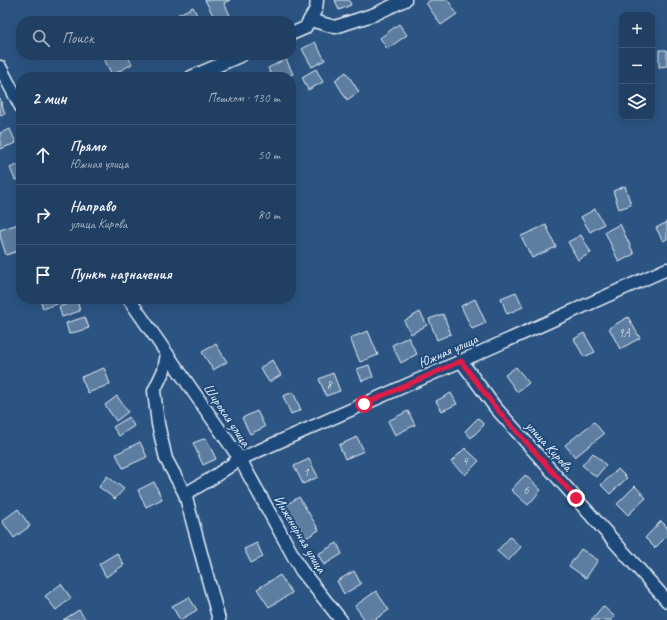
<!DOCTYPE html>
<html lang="ru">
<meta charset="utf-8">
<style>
body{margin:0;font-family:Caveat,sans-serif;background:#284668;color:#f1f3f6}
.controls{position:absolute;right:12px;top:12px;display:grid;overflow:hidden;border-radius:8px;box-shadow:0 4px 16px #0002}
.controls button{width:36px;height:36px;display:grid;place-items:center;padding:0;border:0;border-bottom:1px solid #3d5877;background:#203f62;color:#f1f3f6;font:20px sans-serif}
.stop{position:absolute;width:12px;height:12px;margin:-9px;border:3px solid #e11d48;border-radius:50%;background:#fff}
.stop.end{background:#e11d48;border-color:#fff;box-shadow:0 1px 4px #0008}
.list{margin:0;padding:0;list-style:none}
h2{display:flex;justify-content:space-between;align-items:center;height:52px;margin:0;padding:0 16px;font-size:17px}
h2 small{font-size:13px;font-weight:400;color:#a2afbe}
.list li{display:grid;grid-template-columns:26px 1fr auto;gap:12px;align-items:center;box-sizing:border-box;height:60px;padding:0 16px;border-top:1px solid #3d5877}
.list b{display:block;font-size:15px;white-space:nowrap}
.list p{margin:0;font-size:13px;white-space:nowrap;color:#a2afbe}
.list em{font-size:13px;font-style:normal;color:#a2afbe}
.icon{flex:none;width:22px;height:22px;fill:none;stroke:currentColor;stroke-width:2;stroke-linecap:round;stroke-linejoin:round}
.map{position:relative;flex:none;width:667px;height:620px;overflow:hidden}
.search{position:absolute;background:#203f62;box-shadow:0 4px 16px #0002;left:16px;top:16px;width:280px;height:44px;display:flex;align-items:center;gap:10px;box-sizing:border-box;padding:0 14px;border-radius:16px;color:#a2afbe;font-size:15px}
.panel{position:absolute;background:#203f62;box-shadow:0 4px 16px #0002;left:16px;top:72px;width:280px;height:232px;border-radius:16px}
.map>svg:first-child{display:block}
.building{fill:#5d7da1;stroke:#e8f1f8}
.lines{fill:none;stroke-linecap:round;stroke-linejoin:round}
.minor-casing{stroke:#e8f1f8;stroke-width:15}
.minor{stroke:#1f4a7a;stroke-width:12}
.route{stroke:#e11d48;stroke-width:5}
.labels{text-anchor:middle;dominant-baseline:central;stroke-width:4;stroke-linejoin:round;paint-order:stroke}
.number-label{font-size:12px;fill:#c5d4e2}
.street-label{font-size:14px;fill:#e8f1f8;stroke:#1f4a7a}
</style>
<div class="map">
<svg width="667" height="620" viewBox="0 0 667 620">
<rect width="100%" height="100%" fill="#2b5482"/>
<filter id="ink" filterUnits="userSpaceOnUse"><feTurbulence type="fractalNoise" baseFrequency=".025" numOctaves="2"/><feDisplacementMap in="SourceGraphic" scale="8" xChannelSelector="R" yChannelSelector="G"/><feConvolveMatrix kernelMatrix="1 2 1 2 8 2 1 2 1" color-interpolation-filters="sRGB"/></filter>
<g filter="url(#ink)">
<!-- building -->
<g class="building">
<path d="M205,0h25l-6,3 6,12 -12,6h-2z"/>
<path d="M335,0h14l2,5 -12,5z"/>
<path d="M431,0h17l9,14 -16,11 -15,-22z"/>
<path d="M193,7l7,14h-20l-3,-6z"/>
<path d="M399,24l8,11 -20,14 -7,-11z"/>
<path d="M315,42l10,18 -13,7 -10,-18z"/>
<path d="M659,50h8v16l-8,1z"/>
<path d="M102,55h25l5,9 -20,11z"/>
<path d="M286,59l7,15 -7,3h-14l-4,-9z"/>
<path d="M316,69l7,13 -15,8 -6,-13z"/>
<path d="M346,72l13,20 -12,8 -12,-20z"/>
<path d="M0,98l5,16 -5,1z"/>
<path d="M10,129l6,14 -16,6v-16z"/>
<path d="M21,163v15l-6,2 -5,-12z"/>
<path d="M625,186l6,19 -12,4 -6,-18z"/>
<path d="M595,209l9,15 -14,8 -9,-15z"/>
<path d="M667,222v17l-4,2 -7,-13z"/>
<path d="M18,224l3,8v18l-15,5 -6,-19v-6z"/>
<path d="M620,224l14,30 -15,8 -14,-30z"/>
<path d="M546,225l10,22 -24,11 -11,-22z"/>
<path d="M581,235l10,18 -13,7 -10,-18z"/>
<path d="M516,292l7,15 -16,7 -6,-16z"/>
<path d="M40,299h30l-27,10z"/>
<path d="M475,299l11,24 -14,6 -11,-23z"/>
<path d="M77,300l3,11 -18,6 -3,-10z"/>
<path d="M420,312l7,13 -16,9 -7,-13z"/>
<path d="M443,314l8,20 -14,6 -8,-21z"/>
<path d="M85,317l4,11 -20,6 -3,-11z"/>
<path d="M628,317l12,21 -20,11 -11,-21z"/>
<path d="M368,331l10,24 -18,7 -10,-24z"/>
<path d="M584,333l11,19 -11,5 -10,-18z"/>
<path d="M408,337l9,17 -16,9 -9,-18z"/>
<path d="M216,344l11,18 -14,8 -11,-18z"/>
<path d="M272,360l9,15 -12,7 -9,-14z"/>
<path d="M369,365l4,12 -11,4 -5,-12z"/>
<path d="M516,367l13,16 -12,9 -12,-17z"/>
<path d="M104,368l6,16 -22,9 -7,-16z"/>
<path d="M333,373l7,18 -14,5 -7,-17z"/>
<path d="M293,392l8,18 -10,4 -8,-18z"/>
<path d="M451,393l6,11 -15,7 -6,-10z"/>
<path d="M117,396l11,16 -12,9 -11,-16z"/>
<path d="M257,411l8,16 -15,7 -8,-16z"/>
<path d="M408,411l7,14 -20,10 -7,-14z"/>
<path d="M129,417l5,9 -15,10 -6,-9z"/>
<path d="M478,418l6,7 -13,13 -6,-7z"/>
<path d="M594,422l10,12 -29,23 -10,-12z"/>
<path d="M357,437l7,14 -19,8 -6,-14z"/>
<path d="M206,438l10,21 -13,6 -10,-22z"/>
<path d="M140,442l7,15 -24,11 -7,-14z"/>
<path d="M465,448l14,13 -14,14 -14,-13z"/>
<path d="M593,453l13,12 -10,12 -14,-12z"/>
<path d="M309,459l9,18 -15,7 -9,-18z"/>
<path d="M618,469l9,9 -17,16 -9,-9z"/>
<path d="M525,475l16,15 -13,15 -17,-15z"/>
<path d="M107,476l17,13 -9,10 -16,-12z"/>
<path d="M154,482l8,17 -16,8 -8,-17z"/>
<path d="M635,486l11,12 -18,17 -11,-11z"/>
<path d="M299,497l20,33 -13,8 -20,-33z"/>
<path d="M18,509l12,17 -16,12 -12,-17z"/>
<path d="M661,521l6,6v9l-12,12 -10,-10z"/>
<path d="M510,537l11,10 -13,14 -11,-10z"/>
<path d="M257,543l6,14 -12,6 -7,-14z"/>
<path d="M337,543l5,11 -18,11 -6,-11z"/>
<path d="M581,549l17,11 -12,18 -17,-12z"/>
<path d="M117,553l7,12 -18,12 -7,-13z"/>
<path d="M354,571l7,13 -17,10 -7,-13z"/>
<path d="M280,575l12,18 -23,14 -12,-18z"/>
<path d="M61,584l10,14 -15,12 -11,-14z"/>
<path d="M376,591l13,19 -15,10h-9l-10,-14z"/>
<path d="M189,597l8,13 -17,10 -8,-14z"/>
<path d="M603,606l12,11 -3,3h-21z"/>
<path d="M79,610l7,10h-23z"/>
</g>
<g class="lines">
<!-- minor casing -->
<g class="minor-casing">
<g id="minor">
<path d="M310,20l25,7 40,-13 30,-14"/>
<path d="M291,34l14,-6 11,-19 1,-9"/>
<path d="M0,67l21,40"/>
<path d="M191,77l51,-22"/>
<path d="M129,299l111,160 61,111 40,50"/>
<path d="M167,354l-3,16 -10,21 4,33 8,35 19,35"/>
<path d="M461,361l34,46 172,194"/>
<path d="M219,620l-34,-126 24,-14 31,-21 221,-98 206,-92"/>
</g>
</g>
<!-- minor -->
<use href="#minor" class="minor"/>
</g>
</g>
<g class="lines" filter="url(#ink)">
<!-- route -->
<path class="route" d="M364,404l97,-43 34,46 81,91"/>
</g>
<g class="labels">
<!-- number labels -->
<g class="number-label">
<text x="624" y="333">9А</text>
<text x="329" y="385">8</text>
<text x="465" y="461">4</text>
<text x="306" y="472">1</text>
<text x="526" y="490">6</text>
</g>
<!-- street labels -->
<g class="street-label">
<text transform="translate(448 351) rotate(-24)">Южная улица</text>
<text transform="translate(227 415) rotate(56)">Широкая улица</text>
<text transform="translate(549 446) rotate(48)">улица Кирова</text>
<text transform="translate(300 534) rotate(59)">Инженерная улица</text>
</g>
</g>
</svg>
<div class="controls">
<button>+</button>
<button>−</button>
<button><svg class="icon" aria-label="layers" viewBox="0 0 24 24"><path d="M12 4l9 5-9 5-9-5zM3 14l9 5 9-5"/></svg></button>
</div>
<div class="stop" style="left:364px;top:404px"></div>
<div class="stop end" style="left:576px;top:498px"></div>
<div class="search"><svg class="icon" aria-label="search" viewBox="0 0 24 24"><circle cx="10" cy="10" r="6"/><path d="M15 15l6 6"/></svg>Поиск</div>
<section class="panel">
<h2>2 мин<small>Пешком · 130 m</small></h2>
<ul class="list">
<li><svg class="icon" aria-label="ahead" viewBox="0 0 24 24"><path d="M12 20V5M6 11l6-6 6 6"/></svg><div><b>Прямо</b><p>Южная улица</p></div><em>50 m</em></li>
<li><svg class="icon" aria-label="right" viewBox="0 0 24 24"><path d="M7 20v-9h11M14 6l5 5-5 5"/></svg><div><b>Направо</b><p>улица Кирова</p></div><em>80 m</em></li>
<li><svg class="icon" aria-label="arrive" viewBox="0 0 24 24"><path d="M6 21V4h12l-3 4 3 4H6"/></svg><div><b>Пункт назначения</b></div></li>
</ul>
</section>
</div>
